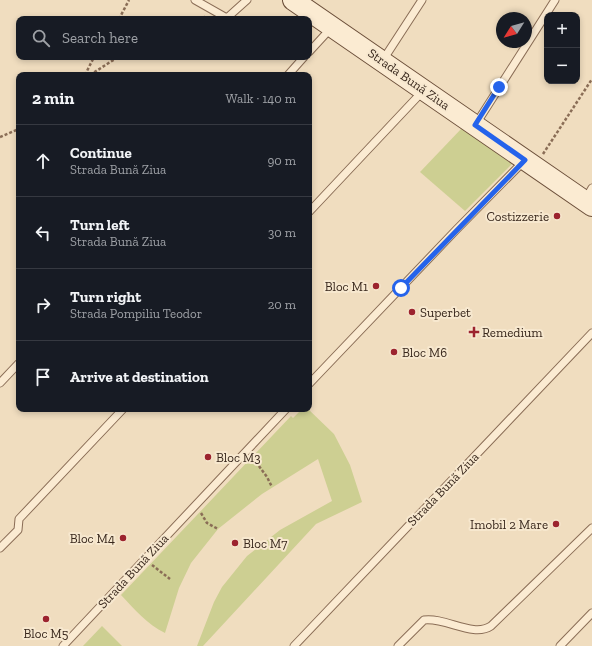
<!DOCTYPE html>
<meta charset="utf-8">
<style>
body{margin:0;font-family:"Zilla Slab",serif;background:#242831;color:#f1f3f6}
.controls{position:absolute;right:12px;top:12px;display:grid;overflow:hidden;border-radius:8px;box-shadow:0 2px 6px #0003}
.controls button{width:36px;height:36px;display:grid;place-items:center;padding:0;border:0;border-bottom:1px solid #363941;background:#171b24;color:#f1f3f6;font:20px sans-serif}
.compass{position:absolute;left:496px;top:12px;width:36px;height:36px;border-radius:50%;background:#171b24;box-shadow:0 2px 6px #0003;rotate:233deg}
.stop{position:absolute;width:12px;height:12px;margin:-9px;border:3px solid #2563eb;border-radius:50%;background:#fff}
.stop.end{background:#2563eb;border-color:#fff;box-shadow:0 1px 4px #0008}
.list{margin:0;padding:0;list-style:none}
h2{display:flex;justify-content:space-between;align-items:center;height:52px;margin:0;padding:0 16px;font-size:17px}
h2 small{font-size:13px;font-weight:400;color:#9ea1a6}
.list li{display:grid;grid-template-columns:26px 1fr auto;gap:12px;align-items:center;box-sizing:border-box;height:72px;padding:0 16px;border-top:1px solid #363941}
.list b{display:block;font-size:15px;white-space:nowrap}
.list p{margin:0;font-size:13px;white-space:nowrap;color:#9ea1a6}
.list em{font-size:13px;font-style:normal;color:#9ea1a6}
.icon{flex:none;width:22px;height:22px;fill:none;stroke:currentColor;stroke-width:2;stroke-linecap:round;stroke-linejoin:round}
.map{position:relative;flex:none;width:592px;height:646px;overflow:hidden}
.search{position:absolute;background:#171b24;box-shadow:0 2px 6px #0003;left:16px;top:16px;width:296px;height:44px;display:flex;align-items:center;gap:10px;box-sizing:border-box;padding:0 14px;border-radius:8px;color:#9ea1a6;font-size:15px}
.panel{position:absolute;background:#171b24;box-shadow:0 2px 6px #0003;left:16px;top:72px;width:296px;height:340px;border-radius:8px}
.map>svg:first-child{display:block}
.green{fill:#cdcf92}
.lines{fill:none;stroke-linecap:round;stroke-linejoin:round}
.lane-casing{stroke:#8a6d56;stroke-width:9}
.secondary-casing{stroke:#6b4e39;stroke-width:22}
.path{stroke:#8a6d56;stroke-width:2.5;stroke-dasharray:3 2;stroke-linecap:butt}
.lane{stroke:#fbebd2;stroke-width:7}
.secondary{stroke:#fbebd2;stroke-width:20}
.route{stroke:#2563eb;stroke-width:5}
.poi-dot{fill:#9c232e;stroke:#f7e8cf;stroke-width:1.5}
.labels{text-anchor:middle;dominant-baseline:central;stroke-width:4;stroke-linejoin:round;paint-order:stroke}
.street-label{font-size:13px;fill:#38271c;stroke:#f7e8cf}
.poi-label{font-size:13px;fill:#38271c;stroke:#f7e8cf;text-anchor:start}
</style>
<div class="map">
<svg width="592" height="646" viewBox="0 0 592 646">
<rect width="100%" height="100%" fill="#f0ddbf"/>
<!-- green -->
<g class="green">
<path d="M462,128l50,36 -47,47 -45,-39z"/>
<path d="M302,409h6l26,25 16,31 12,37 -46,22 -113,122h-6l17,-44 8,-15 25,-31 33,-26 52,-29 -14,-42 -56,35 -44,35 -27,34 -12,25 -14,45c-18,-9 -30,-23 -44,-38l170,-179 2,2z"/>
<path d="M102,626l20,20h-39z"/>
</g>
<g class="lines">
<!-- lane casing -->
<g class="lane-casing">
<g id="lane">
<path d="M195,0l30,17h3l19,-17"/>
<path d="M309,52l23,-25"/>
<path d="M383,60l39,-60"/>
<path d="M288,75l16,-18"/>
<path d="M476,124l79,-124"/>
<path d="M585,200l7,-12"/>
<path d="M309,212l114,-121"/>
<path d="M0,383l19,-20"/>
<path d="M309,384l147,-154 68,-69"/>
<path d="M0,548l18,-18 1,-11 104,-110"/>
<path d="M63,646l223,-237"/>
<path d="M294,646l298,-313"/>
<path d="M398,646l26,-26c22,-3 49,18 67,6l101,-98"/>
<path d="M560,646l32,-33"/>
</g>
</g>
<!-- secondary casing -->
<g class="secondary-casing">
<path id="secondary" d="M293,0l299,206"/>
</g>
<!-- path -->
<g class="path">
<path d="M119,19l10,-19"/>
<path d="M194,19l11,-2"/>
<path d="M85,75l9,-18"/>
<path d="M90,75l28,-18"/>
<path d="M0,137l19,-8"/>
<path d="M543,154l49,-75"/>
<path d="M253,458l14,19 5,10"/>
<path d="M201,513l6,10 11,6"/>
<path d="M152,565l18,14"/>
</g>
<!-- lane -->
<use href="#lane" class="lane"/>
<!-- secondary -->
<use href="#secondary" class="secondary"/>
</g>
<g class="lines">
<!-- route -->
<path class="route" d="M401,288l124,-128 -50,-35 24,-38"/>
</g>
<!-- markers -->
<g class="poi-dot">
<circle cx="557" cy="216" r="4"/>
<circle cx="376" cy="286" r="4"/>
<circle cx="412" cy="312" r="4"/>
<path d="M472 326h4v4h4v4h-4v4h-4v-4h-4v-4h4z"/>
<circle cx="394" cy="352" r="4"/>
<circle cx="208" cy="457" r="4"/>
<circle cx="556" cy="524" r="4"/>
<circle cx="123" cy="538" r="4"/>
<circle cx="235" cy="543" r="4"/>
<circle cx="46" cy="619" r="4"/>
</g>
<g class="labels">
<!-- street labels -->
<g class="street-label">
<text transform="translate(409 79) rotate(35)">Strada Bună Ziua</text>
<text transform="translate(443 489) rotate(-46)">Strada Bună Ziua</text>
<text transform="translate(133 571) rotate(-47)">Strada Bună Ziua</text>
</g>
<!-- poi labels -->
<g class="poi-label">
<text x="549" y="216" text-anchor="end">Costizzerie</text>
<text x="368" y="286" text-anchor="end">Bloc M1</text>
<text x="420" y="312">Superbet</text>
<text x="482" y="332">Remedium</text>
<text x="402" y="352">Bloc M6</text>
<text x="216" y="457">Bloc M3</text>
<text x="548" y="524" text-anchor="end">Imobil 2 Mare</text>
<text x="115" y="538" text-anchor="end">Bloc M4</text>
<text x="243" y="543">Bloc M7</text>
<text x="46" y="633" text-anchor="middle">Bloc M5</text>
</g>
</g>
</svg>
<div class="controls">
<button>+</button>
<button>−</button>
</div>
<svg class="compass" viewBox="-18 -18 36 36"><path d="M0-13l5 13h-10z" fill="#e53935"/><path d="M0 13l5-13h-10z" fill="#9ea1a6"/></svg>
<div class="stop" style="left:401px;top:288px"></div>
<div class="stop end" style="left:499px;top:87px"></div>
<div class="search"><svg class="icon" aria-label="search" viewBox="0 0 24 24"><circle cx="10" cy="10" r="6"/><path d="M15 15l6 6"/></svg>Search here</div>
<section class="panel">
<h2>2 min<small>Walk · 140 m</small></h2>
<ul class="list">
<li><svg class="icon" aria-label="ahead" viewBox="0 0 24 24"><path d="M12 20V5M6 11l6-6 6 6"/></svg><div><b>Continue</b><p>Strada Bună Ziua</p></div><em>90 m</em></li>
<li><svg class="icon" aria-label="left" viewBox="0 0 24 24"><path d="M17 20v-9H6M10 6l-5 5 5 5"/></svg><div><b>Turn left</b><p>Strada Bună Ziua</p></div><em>30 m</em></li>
<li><svg class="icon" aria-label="right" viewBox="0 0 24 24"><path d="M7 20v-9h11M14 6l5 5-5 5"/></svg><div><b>Turn right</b><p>Strada Pompiliu Teodor</p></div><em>20 m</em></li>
<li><svg class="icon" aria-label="arrive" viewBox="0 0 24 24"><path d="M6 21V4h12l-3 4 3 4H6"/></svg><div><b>Arrive at destination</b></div></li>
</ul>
</section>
</div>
